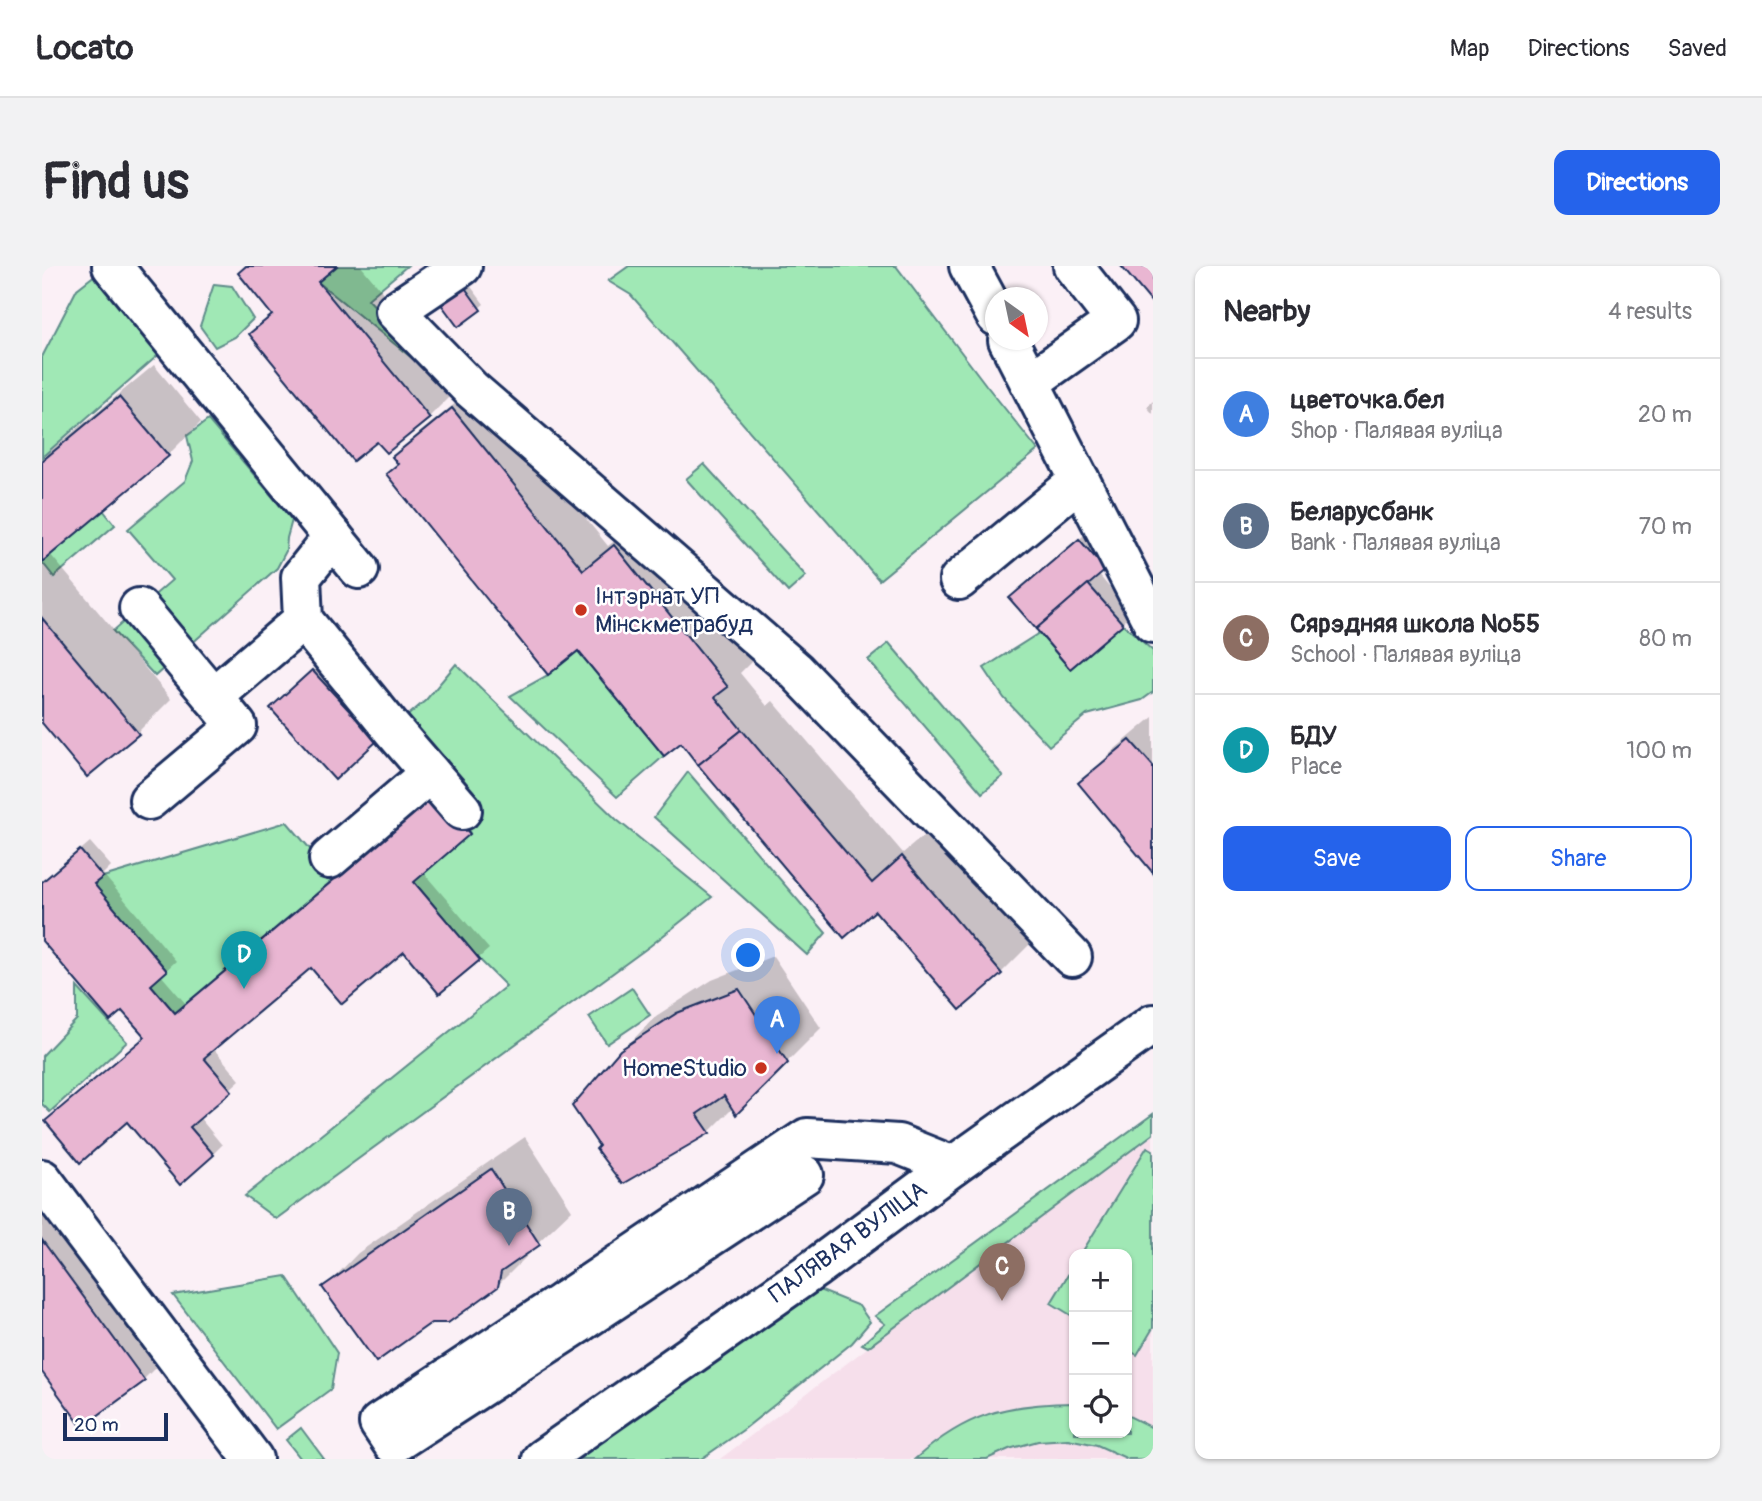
<!DOCTYPE html>
<meta charset="utf-8">
<style>
body{margin:0;font-family:Pangolin,sans-serif;background:#f2f2f3;color:#2b2b33}
.controls{position:absolute;right:21px;bottom:21px;display:grid;overflow:hidden;border-radius:14px;box-shadow:0 2px 5px #0004}
.controls button{width:63px;height:63px;display:grid;place-items:center;padding:0;border:0;border-bottom:2px solid #e1e1e2;background:#fff;color:#2b2b33;font:35px sans-serif}
.compass{position:absolute;left:943px;top:21px;width:63px;height:63px;border-radius:50%;background:#fff;box-shadow:0 2px 5px #0004;rotate:147deg}
.scale{position:absolute;left:21px;bottom:18px;width:105px;box-sizing:border-box;padding-left:7px;border:4px solid #1b2f5e;border-top:0;font-size:19px;line-height:24px;white-space:nowrap;color:#1b2f5e;-webkit-text-stroke:5px #fff;paint-order:stroke}
.you{position:absolute;left:707px;top:690px;width:24px;height:24px;margin:-18px;border:5px solid #fff;border-radius:50%;background:#1a73e8;box-shadow:0 0 0 10px #1a73e833}
.badge{display:grid;place-items:center;width:46px;height:46px;border-radius:50%;background:#2563eb;color:#fff;font-size:23px;font-weight:700}
.pin{position:absolute;translate:-50% -58px;filter:drop-shadow(0 2px 4px #0008)}
.pin::after{content:'';position:absolute;top:37px;width:24px;height:21px;background:inherit;clip-path:polygon(0 0,100% 0,50% 100%)}
.list{margin:0;padding:0;list-style:none}
h2{display:flex;justify-content:space-between;align-items:center;height:91px;margin:0;padding:0 28px;font-size:30px}
h2 small{font-size:23px;font-weight:400;color:#7c7c81}
.list li{display:grid;grid-template-columns:46px 1fr auto;gap:21px;align-items:center;box-sizing:border-box;height:112px;padding:0 28px;border-top:2px solid #e1e1e2}
.list b{display:block;font-size:26px;white-space:nowrap}
.list p{margin:0;font-size:23px;white-space:nowrap;color:#7c7c81}
.list em{font-size:23px;font-style:normal;color:#7c7c81}
.actions{display:flex;gap:14px;padding:21px 28px}
.actions a{flex:1;padding:16px 0;border:2px solid #2563eb;border-radius:14px;text-align:center;font-size:24px;color:#2563eb}
.actions .main{background:#2563eb;color:#fff}
.icon{flex:none;width:38px;height:38px;fill:none;stroke:currentColor;stroke-width:2;stroke-linecap:round;stroke-linejoin:round}
.map{position:relative;flex:none;width:1111px;height:1193px;overflow:hidden;border-radius:14px}
header{display:flex;align-items:center;gap:42px;box-sizing:border-box;height:98px;padding:0 35px;background:#fff;border-bottom:2px solid #e1e1e2}
header strong{font-size:33px}
nav{display:flex;gap:38px;margin-inline-start:auto;font-size:24px}
.intro{display:flex;align-items:center;justify-content:space-between;box-sizing:border-box;height:168px;padding:0 42px}
h1{margin:0;font-size:49px}
.button{padding:18px 32px;border-radius:14px;background:#2563eb;color:#fff;font-size:24px;font-weight:700}
main{display:flex;gap:42px;padding:0 42px}
aside{flex:1;background:#fff;border-radius:14px;box-shadow:0 2px 5px #0004}
.map>svg:first-child{display:block}
.built{fill:#f6dfeb;fill-rule:evenodd}
.green{fill:#a0e8b5;stroke:#5e8c8a;stroke-width:2}
.shadow{fill:#0003}
.building{fill:#e9b6d2;stroke:#1b2f5e;stroke-width:2}
.lines{fill:none;stroke-linecap:round;stroke-linejoin:round}
.minor-casing{stroke:#1b2f5e;stroke-width:44}
.minor{stroke:#fff;stroke-width:38}
.poi-dot{fill:#c8321e;stroke:#fff;stroke-width:2.5}
.labels{text-anchor:middle;dominant-baseline:central;stroke-width:5;stroke-linejoin:round;paint-order:stroke}
.poi-label{font-size:24px;fill:#1b2f5e;stroke:#fff;text-anchor:start}
.street-label{font-size:24px;fill:#1b2f5e;stroke:#fff}
</style>
<header>
<strong>Locato</strong>
<nav><a>Map</a><a>Directions</a><a>Saved</a></nav>
</header>
<div class="intro"><h1>Find us</h1><a class="button">Directions</a></div>
<main>
<div class="map">
<svg width="1111" height="1193" viewBox="0 0 1111 1193">
<rect width="100%" height="100%" fill="#fbf0f6"/>
<filter id="ink" filterUnits="userSpaceOnUse"><feTurbulence type="fractalNoise" baseFrequency=".0143" numOctaves="2"/><feDisplacementMap in="SourceGraphic" scale="14" xChannelSelector="R" yChannelSelector="G"/><feConvolveMatrix kernelMatrix="1 2 1 2 8 2 1 2 1" color-interpolation-filters="sRGB"/></filter>
<g filter="url(#ink)">
<!-- built -->
<path class="built" d="M1111,868v325h-433l318,-240zM1032,988h53v179h-53z"/>
<!-- green -->
<g class="green">
<path d="M295,0h70l-39,33 92,98 -142,-115z"/>
<path d="M587,0h267l90,119 52,65 -159,130 -248,-285 -23,-14z"/>
<path d="M54,8l68,76 -122,107v-100l35,-68z"/>
<path d="M172,18l18,2 21,33 -18,18 -20,10 -15,-21z"/>
<path d="M166,154l84,100 -5,18 -1,13 -9,17 -122,108 -42,-45 59,-51 -44,-51 57,-48 8,-20 -6,-25z"/>
<path d="M662,198l102,112 -18,16 -102,-113z"/>
<path d="M61,244l12,15 -61,52 -12,-15z"/>
<path d="M1081,358l30,27v41l-11,8 -55,15 -38,31 -45,-48 -20,-30 55,-35 31,36z"/>
<path d="M847,377l114,133 -21,17 -114,-133z"/>
<path d="M536,385l86,105 -47,41 -107,-101 38,-21z"/>
<path d="M414,398l161,156 95,77 -62,49 -374,273 -31,-23 261,-210 -26,-26 -66,-78 56,-48 -8,-24 -70,-81 34,-29z"/>
<path d="M646,506l138,161 -19,22 -153,-138z"/>
<path d="M245,556l48,56 -160,135 -24,-28 16,-14 -73,-87 9,-7z"/>
<path d="M35,721l50,55 -77,70 -8,-8v-48l35,-37z"/>
<path d="M590,722l18,27 -43,29 -18,-27z"/>
<path d="M1111,848v20l-285,213 -6,-3 23,-20 -10,-8z"/>
<path d="M1105,881l6,3v178l-16,27 -10,-6v-95h-46z"/>
<path d="M1032,999v52l-23,-14z"/>
<path d="M244,1010l51,77 -6,36 -55,40 -103,-134z"/>
<path d="M772,1022l45,18 11,16 -18,21 -109,87 -42,29h-129z"/>
<path d="M1032,1137v30h53v-18l26,13v31h-25l-31,-14 -29,-6 -30,2 -29,8 -22,10h-72c52,-46 91,-55 159,-56z"/>
<path d="M259,1162l23,31h-23l-15,-19z"/>
</g>
<!-- shadow -->
<g class="shadow">
<path d="M205,0h114l99,120 -31,31 -42,33 -136,-116 22,-21z"/>
<path d="M421,10l21,28 -26,21z"/>
<path d="M112,99l47,57 -33,33 -118,99 121,145 -33,33 -51,43 -45,-55v-262z"/>
<path d="M436,119l130,161 31,-24 113,139 -12,12 27,33 6,-5 130,152 31,-26 98,115 -31,31 -41,35 -85,-99 -297,-261 -183,-191 25,-25z"/>
<path d="M1111,135v13l-6,-7z"/>
<path d="M1048,264l24,29 -16,15 33,39 -9,10 -101,-34z"/>
<path d="M281,396l53,78 -41,37 -53,-78z"/>
<path d="M1111,451v153l-73,-87 35,-34z"/>
<path d="M404,520l32,38 -55,48 66,77 -49,43 -36,-42 -93,16 -98,82 27,32 -41,37 23,28 -9,9 -85,-34 19,-84 -24,-28 -81,-70v-55l48,-41 21,24 -8,8 73,87 -15,14 25,29z"/>
<path d="M731,690l48,72 -84,84 -3,-5 -25,25 -108,14 21,-95 34,-35 56,-36z"/>
<path d="M483,871l47,73 -40,38 -1,4 -34,34 -172,1 33,-34z"/>
<path d="M0,916l127,172 -25,25 -61,46 -41,-55z"/>
</g>
<!-- building -->
<g class="building">
<path d="M204,0h91l-19,16 112,136 -43,35 -10,-11 -24,19 -104,-127 23,-19 -34,-42z"/>
<path d="M1079,0h32v38z"/>
<path d="M416,12l23,32 -23,17 -23,-31z"/>
<path d="M77,131l50,59 -127,106v-101z"/>
<path d="M410,142l131,162 31,-25 114,142 -13,10 27,33 -44,35 -17,-22 -17,13 -86,-105 -30,24 -162,-201 12,-10 -6,-7z"/>
<path d="M1037,273l27,31 -70,59 -27,-31z"/>
<path d="M1046,318l35,40 -53,45 -34,-40z"/>
<path d="M0,352l97,116 -52,43 -45,-54z"/>
<path d="M270,404l65,71 -42,39 -65,-72z"/>
<path d="M700,464l130,153 30,-27 100,118 -42,36 -85,-99 -31,27 -146,-173z"/>
<path d="M1088,474l23,26v107l-75,-90z"/>
<path d="M394,528l34,40 -56,48 66,78 -41,34 -35,-42 -62,52 -31,-36 -107,90 28,33 -42,36 24,28 -34,30 -53,-63 -47,41 -35,-42 100,-84 -23,-26 -12,10 -68,-80v-59l38,-32 23,27 -9,7 73,87 -16,14 24,28z"/>
<path d="M697,723l49,74 -52,52 -12,-19 -27,18 13,19 -88,51 -26,-35 3,-3 -27,-40 48,-56 57,-37z"/>
<path d="M449,903l49,76 -39,27 -3,15 -50,36h-17l-55,39 -54,-75z"/>
<path d="M0,974l103,141 -63,46 -40,-55z"/>
</g>
<g class="lines">
<!-- minor casing -->
<g class="minor-casing">
<g id="minor">
<path d="M70,0l247,303"/>
<path d="M420,0l-67,45 76,78 324,281 277,287"/>
<path d="M927,0l27,50"/>
<path d="M966,74l145,283"/>
<path d="M988,116l86,-61 -43,-55"/>
<path d="M291,271l-32,40 2,43 89,109 70,81"/>
<path d="M917,314l121,-100"/>
<path d="M97,342l74,89"/>
<path d="M107,534l88,-74 -24,-29 90,-77"/>
<path d="M287,593l101,-86"/>
<path d="M762,909l-226,149 -14,-23 243,-163 91,6 55,22"/>
<path d="M0,913l211,280"/>
<path d="M522,1035l-185,122 14,21 185,-120"/>
<path d="M500,1193l272,-190 139,-103 200,-142"/>
</g>
</g>
<!-- minor -->
<use href="#minor" class="minor"/>
</g>
</g>
<!-- markers -->
<g class="poi-dot">
<circle cx="539" cy="344" r="7"/>
<circle cx="719" cy="802" r="7"/>
</g>
<g class="labels">
<!-- poi labels -->
<g class="poi-label">
<text x="553" y="330">Інтэрнат УП<tspan x="553" dy="28">Мінскметрабуд</tspan></text>
<text x="705" y="802" text-anchor="end">HomeStudio</text>
</g>
<!-- street labels -->
<g class="street-label">
<text transform="translate(806 976) rotate(-36)">ПАЛЯВАЯ ВУЛІЦА</text>
</g>
</g>
</svg>
<div class="controls">
<button>+</button>
<button>−</button>
<button><svg class="icon" aria-label="locate" viewBox="0 0 24 24"><circle cx="12" cy="12" r="6"/><path d="M12 2v4M12 18v4M2 12h4M18 12h4"/></svg></button>
</div>
<svg class="compass" viewBox="-18 -18 36 36"><path d="M0-13l5 13h-10z" fill="#e53935"/><path d="M0 13l5-13h-10z" fill="#7c7c81"/></svg>
<div class="scale">20 m</div>
<div class="you"></div>
<div class="pin badge" style="left:735px;top:788px;background:#3f7fe0">A</div>
<div class="pin badge" style="left:467px;top:980px;background:#5c6f8a">B</div>
<div class="pin badge" style="left:960px;top:1035px;background:#8d6e63">C</div>
<div class="pin badge" style="left:202px;top:723px;background:#0f9aa8">D</div>
</div>
<aside>
<h2>Nearby<small>4 results</small></h2>
<ul class="list">
<li><span class="badge" style="background:#3f7fe0">A</span><div><b>цветочка.бел</b><p>Shop · Палявая вуліца</p></div><em>20 m</em></li>
<li><span class="badge" style="background:#5c6f8a">B</span><div><b>Беларусбанк</b><p>Bank · Палявая вуліца</p></div><em>70 m</em></li>
<li><span class="badge" style="background:#8d6e63">C</span><div><b>Сярэдняя школа №55</b><p>School · Палявая вуліца</p></div><em>80 m</em></li>
<li><span class="badge" style="background:#0f9aa8">D</span><div><b>БДУ</b><p>Place</p></div><em>100 m</em></li>
</ul>
<div class="actions"><a class="main">Save</a><a>Share</a></div>
</aside>
</main>
